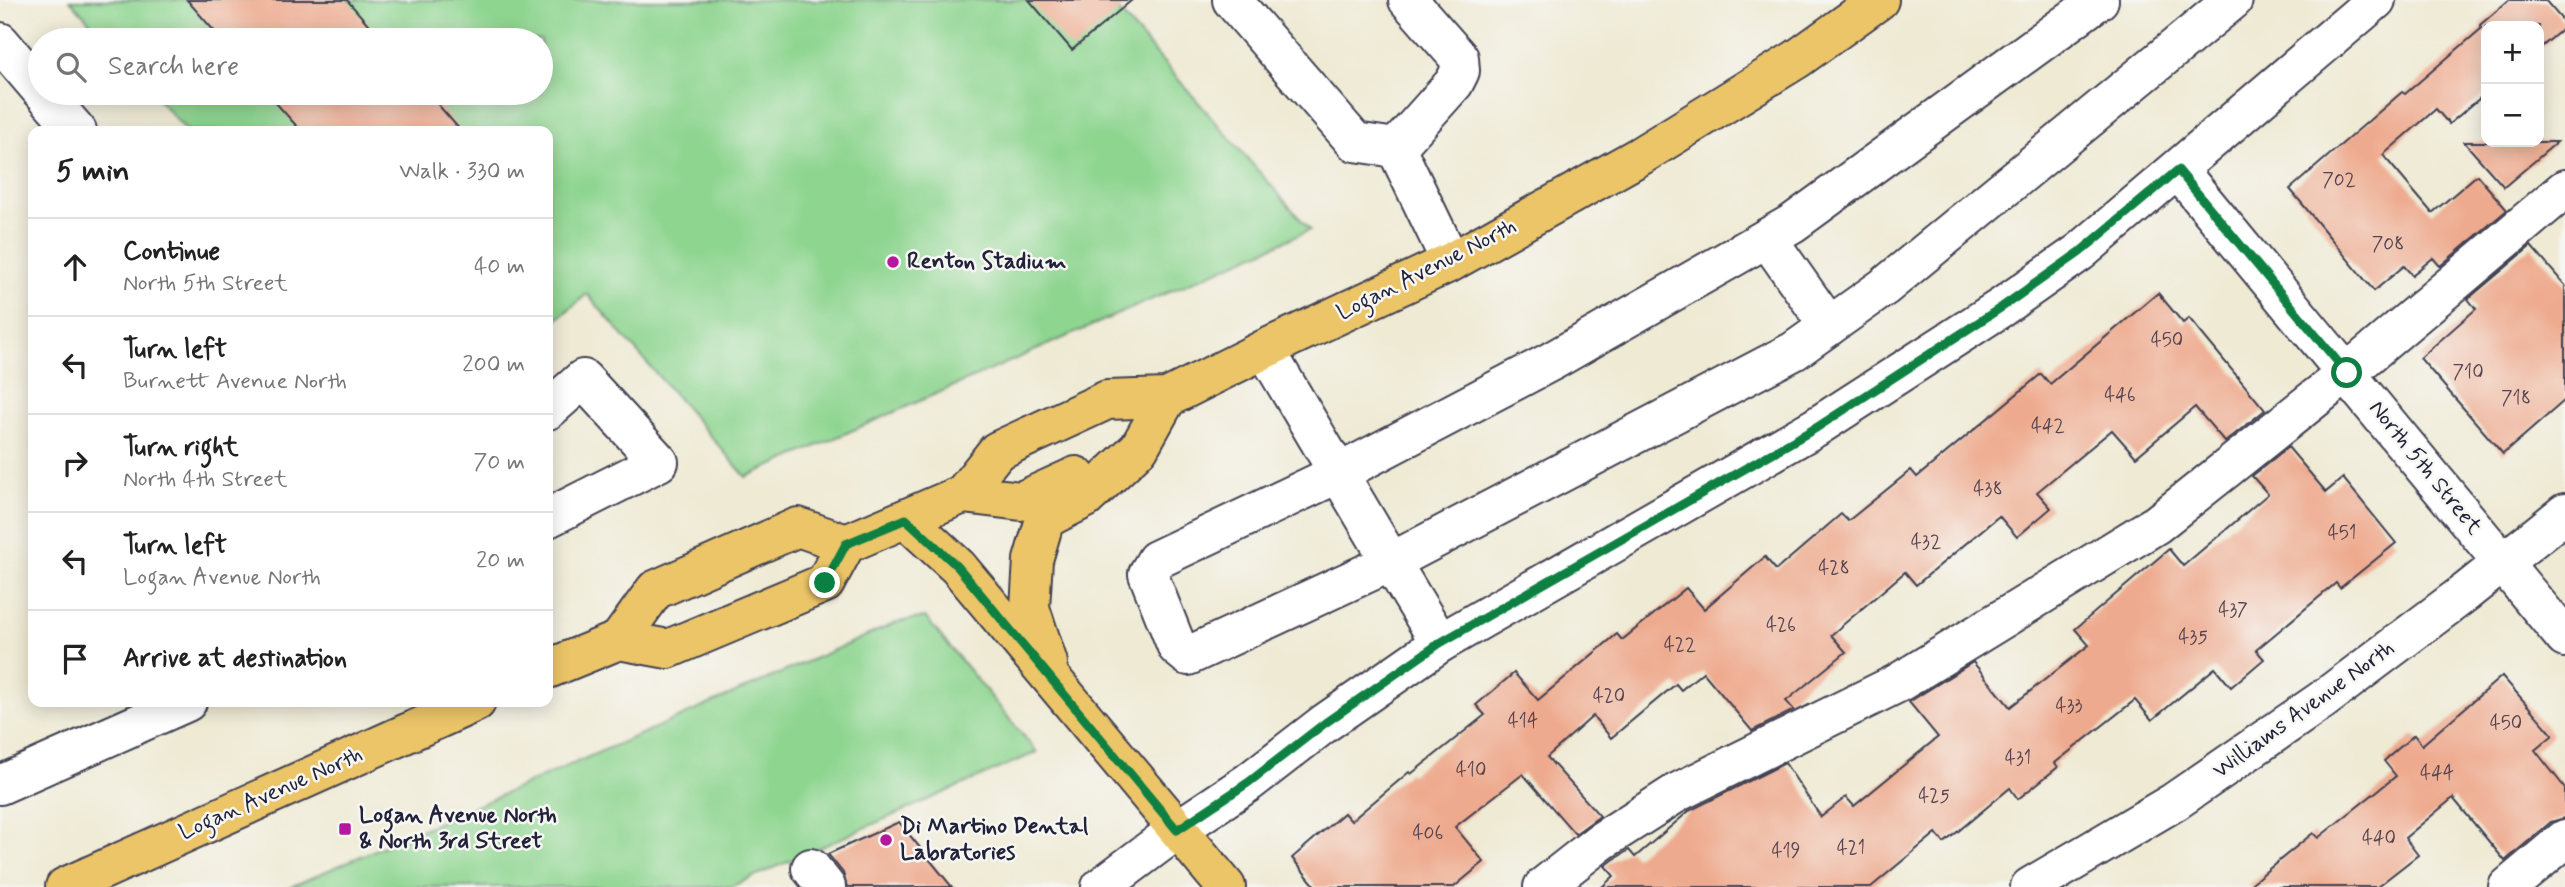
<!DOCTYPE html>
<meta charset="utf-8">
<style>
body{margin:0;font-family:Mynerve,sans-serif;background:#f2f2f2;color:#222}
.controls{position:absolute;right:21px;top:21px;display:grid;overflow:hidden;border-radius:14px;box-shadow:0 4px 18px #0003}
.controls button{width:63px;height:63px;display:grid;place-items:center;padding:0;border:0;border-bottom:2px solid #e0e0e0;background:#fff;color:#222;font:35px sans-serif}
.stop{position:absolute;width:21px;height:21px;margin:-16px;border:5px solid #0b8043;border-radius:50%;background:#fff}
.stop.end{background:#0b8043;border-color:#fff;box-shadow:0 2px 7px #0008}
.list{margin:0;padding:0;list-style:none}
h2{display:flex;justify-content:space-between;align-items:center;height:91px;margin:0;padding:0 28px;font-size:30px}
h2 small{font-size:23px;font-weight:400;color:#767676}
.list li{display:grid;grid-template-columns:46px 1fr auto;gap:21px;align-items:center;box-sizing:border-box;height:98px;padding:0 28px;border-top:2px solid #e0e0e0}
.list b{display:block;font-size:26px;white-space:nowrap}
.list p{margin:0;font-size:23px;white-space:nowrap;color:#767676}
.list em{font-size:23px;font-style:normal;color:#767676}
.icon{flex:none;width:38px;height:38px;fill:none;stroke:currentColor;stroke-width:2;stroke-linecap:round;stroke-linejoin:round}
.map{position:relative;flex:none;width:2565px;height:887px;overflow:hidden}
.search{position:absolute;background:#fff;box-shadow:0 4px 18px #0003;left:28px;top:28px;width:525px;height:77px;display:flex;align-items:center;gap:18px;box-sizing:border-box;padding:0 24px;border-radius:38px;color:#767676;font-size:26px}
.panel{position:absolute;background:#fff;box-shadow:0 4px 18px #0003;left:28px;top:126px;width:525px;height:581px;border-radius:14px}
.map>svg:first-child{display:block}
.green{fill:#8ed590;stroke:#587c66;stroke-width:2}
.building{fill:#eeaa8e}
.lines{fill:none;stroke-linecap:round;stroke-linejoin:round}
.minor-casing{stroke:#414052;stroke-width:42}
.major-casing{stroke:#414052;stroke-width:42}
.minor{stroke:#fff;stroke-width:38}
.major{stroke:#ecc569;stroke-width:38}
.route{stroke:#0b8043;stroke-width:9}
.poi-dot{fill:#b5179e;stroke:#f6f6f2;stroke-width:2.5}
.labels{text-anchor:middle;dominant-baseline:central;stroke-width:5;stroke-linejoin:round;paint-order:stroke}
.number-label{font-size:19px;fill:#554450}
.poi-label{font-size:23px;font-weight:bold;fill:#22223b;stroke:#f6f6f2;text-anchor:start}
.street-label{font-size:23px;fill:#22223b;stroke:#f6f6f2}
</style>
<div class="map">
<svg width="2565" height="887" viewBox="0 0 2565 887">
<rect width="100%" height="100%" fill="#f6f6f2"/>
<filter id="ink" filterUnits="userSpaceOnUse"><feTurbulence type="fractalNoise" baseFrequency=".0143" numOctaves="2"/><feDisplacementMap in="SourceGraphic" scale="14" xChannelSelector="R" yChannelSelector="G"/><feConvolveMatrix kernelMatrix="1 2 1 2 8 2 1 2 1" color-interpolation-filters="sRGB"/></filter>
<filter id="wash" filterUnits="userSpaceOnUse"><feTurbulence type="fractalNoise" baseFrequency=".00686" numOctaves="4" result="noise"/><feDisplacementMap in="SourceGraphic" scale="28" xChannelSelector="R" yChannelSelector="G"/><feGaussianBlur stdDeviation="1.57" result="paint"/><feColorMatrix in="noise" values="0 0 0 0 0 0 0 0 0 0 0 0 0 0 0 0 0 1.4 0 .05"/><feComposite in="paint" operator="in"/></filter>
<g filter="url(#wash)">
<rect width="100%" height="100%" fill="#efead4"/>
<!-- green -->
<g class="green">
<path d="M70,0h1039l201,230 -564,247 -159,-183 -39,33v-196h-361l-35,-38h389v-53h-435z"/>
<path d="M925,617l112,135 -307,135h-440l608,-265z"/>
</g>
<g id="blocks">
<!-- building -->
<g class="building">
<path d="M187,0h160l35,40h-160z"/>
<path d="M1029,0h103l-60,50z"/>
<path d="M2509,0h36l20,23v4l-26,22v-23h-53v67l-37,31 -13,-15 -53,46 49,58 45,-38 30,35 -67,56 -7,-8 -21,17 -8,-9 -30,25 -84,-102 112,-97 3,2 77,-66 -2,-3z"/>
<path d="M267,93h161l33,38h-160z"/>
<path d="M2464,142h93l-53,45z"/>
<path d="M2531,246l34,39v115l-62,54 -83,-96 56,-49 -8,-10z"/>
<path d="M2158,293l25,30 6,-5 76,92 -40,32 -30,-35 -59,50 -24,-27 -75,62 14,16 -34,29 -18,-21 -83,69 -11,-13 -74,63 15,17 -60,49 8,9 -42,21 -49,-59 -22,18 -5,-6 -65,54 -18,-22 -46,41 53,59 -25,18 -52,-60 -68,53 29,35 -30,25h-138l-24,-29 52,-45 7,8 58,-49 2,2 74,-59 -9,-10 38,-32 24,27 79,-66 5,6 64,-52 18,21 61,-52 11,13 65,-56 7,7 63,-51 6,7 124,-103 9,10z"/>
<path d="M2288,447l38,45 17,-14 53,65 -56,45 -4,-5 -80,67 8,9 -33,28 -16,-19 -63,52 -17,-20 -80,63 3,4 -40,32 -8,-11 -66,55 -8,-10 -65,54h-269l12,-11 -9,-10 8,-6 16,-10 6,7 54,-46 96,-48 36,54 25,-20 8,9 84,-69 -29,-35 64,-40 37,45 79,-62 -14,-16 94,-80 14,17 85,-72 -16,-18z"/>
<path d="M2502,676l51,59 -18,15 30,38v30l-14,4 -46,39 -52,-63 -48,40 13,17 -41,32h-130l66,-54 5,5 78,-62 -12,-15 30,-26 8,10z"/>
<path d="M899,822l53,65h-105l-4,-14 -15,-19z"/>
</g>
</g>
</g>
<g filter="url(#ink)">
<use href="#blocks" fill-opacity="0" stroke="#414052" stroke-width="2"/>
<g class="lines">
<!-- minor casing -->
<g class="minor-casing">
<g id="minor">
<path d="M1232,0l123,142 41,6 58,-65 6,-12 -1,-13 -51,-58"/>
<path d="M0,42l40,47"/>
<path d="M44,93l33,38"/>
<path d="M1396,148l55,114"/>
<path d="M2178,170l387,468"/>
<path d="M1767,238l62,88"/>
<path d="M1265,349l126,213 403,-211 90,-64 349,-287"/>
<path d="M548,410l35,-31 76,83 -111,56"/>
<path d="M1440,643l-49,-81 -203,94 -11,-9 -29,-73 8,-14 183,-87 213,-112 241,-138 306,-223"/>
<path d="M0,785l187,-83"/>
<path d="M811,868l15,19"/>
<path d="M1101,887l76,-57 72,-48 76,-59 115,-80 376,-216 186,-120 78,-55 296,-252"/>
<path d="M1543,887l57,-45 78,-50 220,-109 259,-159 190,-151 218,-184"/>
<path d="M2030,887l144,-85 147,-101 145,-109 99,-79"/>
<path d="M2508,887l57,-48"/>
</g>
</g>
<!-- major casing -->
<g class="major-casing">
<g id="major">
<path d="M963,494l58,7 55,-25"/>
<path d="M906,519l52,48 268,320"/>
<path d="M619,640l49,9 157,-66 21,-39 117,-50 34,-43 110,-51 60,-2 98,-49 186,-87 189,-106 157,-97 82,-59"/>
<path d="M1048,663l-18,-55 3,-48 12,-41 41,-21 53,-50 28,-50"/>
<path d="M548,669l71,-29 36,-50 143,-63 48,17"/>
<path d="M65,887l411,-185"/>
</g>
</g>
<!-- minor -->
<use href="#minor" class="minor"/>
<!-- major -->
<use href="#major" class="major"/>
</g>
</g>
<g class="lines" filter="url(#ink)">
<!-- route -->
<path class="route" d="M825,583l21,-39 60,-25 52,48 219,263 72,-48 76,-59 115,-80 376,-215 186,-121 78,-55 98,-82 169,203"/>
</g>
<!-- markers -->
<g class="poi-dot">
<circle cx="893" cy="262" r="7"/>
<rect x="338" y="822" width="14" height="14" rx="3.5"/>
<circle cx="886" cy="840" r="7"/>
</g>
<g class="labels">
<!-- number labels -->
<g class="number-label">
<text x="2339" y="180">702</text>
<text x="2388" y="244">708</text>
<text x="2167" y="340">450</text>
<text x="2468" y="372">710</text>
<text x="2120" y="395">446</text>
<text x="2516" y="398">718</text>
<text x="2048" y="426">442</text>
<text x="1988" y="489">438</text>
<text x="2342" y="533">451</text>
<text x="1926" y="542">432</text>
<text x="1834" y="568">428</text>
<text x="2233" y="610">437</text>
<text x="1781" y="625">426</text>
<text x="2193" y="637">435</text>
<text x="1680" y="645">422</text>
<text x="1609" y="696">420</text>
<text x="2069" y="706">433</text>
<text x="1523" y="721">414</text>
<text x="2506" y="723">450</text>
<text x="2018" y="758">431</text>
<text x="1471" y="770">410</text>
<text x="2437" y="773">444</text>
<text x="1934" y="796">425</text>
<text x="1428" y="833">406</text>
<text x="2379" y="838">440</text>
<text x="1851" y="848">421</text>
<text x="1786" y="851">419</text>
</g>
<!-- poi labels -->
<g class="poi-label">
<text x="907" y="262">Renton Stadium</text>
<text x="359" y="816">Logan Avenue North<tspan x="359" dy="26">&amp; North 3rd Street</tspan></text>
<text x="900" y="827">Di Martino Dental<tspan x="900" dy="26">Labratories</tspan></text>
</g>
<!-- street labels -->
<g class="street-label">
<text transform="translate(1427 270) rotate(-27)">Logan Avenue North</text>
<text transform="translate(2425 468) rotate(51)">North 5th Street</text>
<text transform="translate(2304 710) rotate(-36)">Williams Avenue North</text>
<text transform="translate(271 794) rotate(-24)">Logan Avenue North</text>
</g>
</g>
</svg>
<div class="controls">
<button>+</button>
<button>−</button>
</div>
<div class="stop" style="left:2347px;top:373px"></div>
<div class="stop end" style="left:825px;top:583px"></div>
<div class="search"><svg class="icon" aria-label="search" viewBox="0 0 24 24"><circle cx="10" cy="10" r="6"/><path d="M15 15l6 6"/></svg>Search here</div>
<section class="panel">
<h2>5 min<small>Walk · 330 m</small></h2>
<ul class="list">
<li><svg class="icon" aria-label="ahead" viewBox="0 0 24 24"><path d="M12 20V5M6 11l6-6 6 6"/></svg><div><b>Continue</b><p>North 5th Street</p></div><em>40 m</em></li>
<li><svg class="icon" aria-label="left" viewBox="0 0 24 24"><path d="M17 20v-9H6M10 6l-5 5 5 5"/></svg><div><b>Turn left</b><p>Burnett Avenue North</p></div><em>200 m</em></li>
<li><svg class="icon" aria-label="right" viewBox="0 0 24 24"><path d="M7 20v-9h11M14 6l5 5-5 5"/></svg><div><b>Turn right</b><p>North 4th Street</p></div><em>70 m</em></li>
<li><svg class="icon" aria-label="left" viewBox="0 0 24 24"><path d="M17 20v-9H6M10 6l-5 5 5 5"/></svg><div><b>Turn left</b><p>Logan Avenue North</p></div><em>20 m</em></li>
<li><svg class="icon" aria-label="arrive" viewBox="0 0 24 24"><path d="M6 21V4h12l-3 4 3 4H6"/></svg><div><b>Arrive at destination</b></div></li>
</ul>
</section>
</div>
